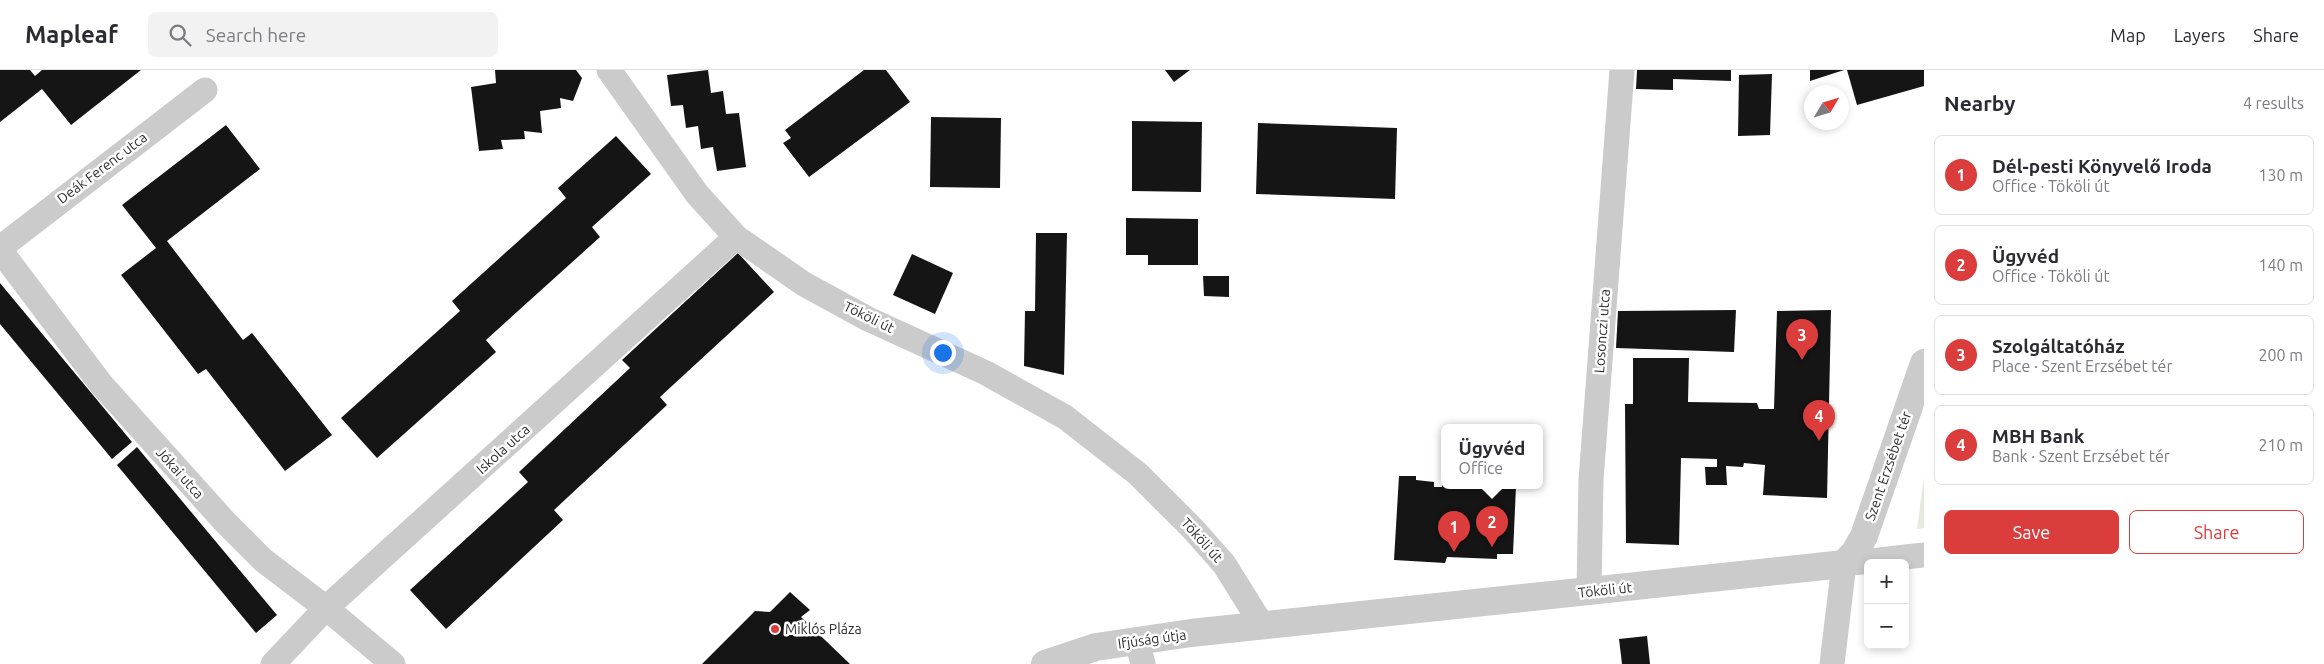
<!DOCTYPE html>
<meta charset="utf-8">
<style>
body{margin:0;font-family:Ubuntu,sans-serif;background:#f2f2f3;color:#2b2b33}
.controls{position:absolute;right:15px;bottom:15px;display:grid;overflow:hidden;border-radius:8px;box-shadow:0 2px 8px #0003}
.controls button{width:45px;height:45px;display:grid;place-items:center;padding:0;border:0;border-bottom:1px solid #e1e1e2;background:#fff;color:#2b2b33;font:25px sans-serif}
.compass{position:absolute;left:1804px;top:15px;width:45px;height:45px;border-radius:50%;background:#fff;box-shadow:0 2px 8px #0003;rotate:52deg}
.you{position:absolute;left:942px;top:282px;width:18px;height:18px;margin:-12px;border:4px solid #fff;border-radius:50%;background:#1a73e8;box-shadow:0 0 0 8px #1a73e833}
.badge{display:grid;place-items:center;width:32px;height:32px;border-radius:50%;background:#da3d3c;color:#fff;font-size:16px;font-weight:700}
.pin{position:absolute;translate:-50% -41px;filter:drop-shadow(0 1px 2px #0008)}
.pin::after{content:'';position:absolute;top:26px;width:18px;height:15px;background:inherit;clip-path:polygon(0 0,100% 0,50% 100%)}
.popup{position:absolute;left:1441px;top:354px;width:102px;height:65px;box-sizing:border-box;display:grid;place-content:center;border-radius:8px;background:#fff;filter:drop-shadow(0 1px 4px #0005);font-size:16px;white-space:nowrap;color:#7c7c81}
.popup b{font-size:19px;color:#2b2b33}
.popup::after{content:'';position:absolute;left:50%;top:100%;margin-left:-10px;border:10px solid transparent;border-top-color:#fff}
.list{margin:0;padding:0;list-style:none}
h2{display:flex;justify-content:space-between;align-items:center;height:65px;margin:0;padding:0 20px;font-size:21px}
h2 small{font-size:16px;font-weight:400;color:#7c7c81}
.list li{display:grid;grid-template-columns:32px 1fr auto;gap:15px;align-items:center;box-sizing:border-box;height:80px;margin:0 10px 10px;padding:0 10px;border:1px solid #e1e1e2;border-radius:8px}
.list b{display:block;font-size:19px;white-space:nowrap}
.list p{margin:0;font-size:16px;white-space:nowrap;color:#7c7c81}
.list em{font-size:16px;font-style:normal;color:#7c7c81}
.actions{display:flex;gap:10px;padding:15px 20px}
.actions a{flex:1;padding:11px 0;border:1px solid #da3d3c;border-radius:8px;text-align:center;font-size:18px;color:#da3d3c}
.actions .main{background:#da3d3c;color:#fff}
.icon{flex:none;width:28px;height:28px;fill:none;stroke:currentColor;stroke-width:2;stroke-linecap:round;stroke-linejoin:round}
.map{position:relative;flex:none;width:1924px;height:594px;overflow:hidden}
header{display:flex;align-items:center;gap:30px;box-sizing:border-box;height:70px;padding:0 25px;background:#fff;border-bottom:1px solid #e1e1e2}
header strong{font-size:24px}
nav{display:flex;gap:28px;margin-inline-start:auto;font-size:18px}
.search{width:350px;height:45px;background:#f2f2f3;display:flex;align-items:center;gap:12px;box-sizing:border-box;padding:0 18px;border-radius:8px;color:#7c7c81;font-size:19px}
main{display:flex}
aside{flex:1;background:#fff}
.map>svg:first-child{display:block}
.green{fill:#e3ebdd}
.building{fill:#151515}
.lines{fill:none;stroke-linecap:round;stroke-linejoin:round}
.minor{stroke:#cbcbcb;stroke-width:25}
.tertiary{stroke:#cbcbcb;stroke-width:28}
.poi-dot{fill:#da3d3c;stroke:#fff;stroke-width:2}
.labels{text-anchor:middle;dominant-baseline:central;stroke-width:5;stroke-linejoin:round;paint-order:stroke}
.street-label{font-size:14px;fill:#2e2e2e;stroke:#fff}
.poi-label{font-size:14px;fill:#2e2e2e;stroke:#fff;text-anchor:start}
</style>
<header>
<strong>Mapleaf</strong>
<div class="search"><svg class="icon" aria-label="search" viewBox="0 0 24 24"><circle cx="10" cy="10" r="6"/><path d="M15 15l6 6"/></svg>Search here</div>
<nav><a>Map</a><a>Layers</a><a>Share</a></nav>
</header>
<main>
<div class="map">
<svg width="1924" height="594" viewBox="0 0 1924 594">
<rect width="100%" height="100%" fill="#fff"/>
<!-- green -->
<path class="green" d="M1924,406v52l-7,1z"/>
<!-- building -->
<g class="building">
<path d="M0,0h30l5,6 7,-6h99l-70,55 -29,-36 -42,33z"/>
<path d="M495,0h81l6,8 -9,23 -13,-3 1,10 -21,3 2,22 -18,-2 1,8 -24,1 2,9 -24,2 -8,-64 25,-4z"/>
<path d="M708,0l3,23 12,-2 3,23 13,-1 7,54 -29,4 -4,-24 -12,2 -3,-23 -12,2 -3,-23 -12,1 -4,-31z"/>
<path d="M864,0h22l24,32 -101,75 -26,-34 8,-5 -6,-8z"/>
<path d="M1165,0h25l-16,12z"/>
<path d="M1637,0h94v11l-58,-2v11l-37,-1z"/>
<path d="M1810,0h34l-34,11z"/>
<path d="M1847,0h77v16l-67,19z"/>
<path d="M1772,4l-2,61 -32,1 1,-61z"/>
<path d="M931,47l70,1 -1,70 -70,-1z"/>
<path d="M1132,51l70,1 -1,70 -69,-1z"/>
<path d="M1258,53l139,5 -2,71 -139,-5z"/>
<path d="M226,55l34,44 -93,72 76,99 9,-7 80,102 -47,36 -79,-102 -8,5 -77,-99 35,-27 -34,-43z"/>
<path d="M616,66l35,38 -59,53 8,10 -114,103 10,12 -119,106 -36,-40 119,-107 -8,-10 114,-103 -8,-10z"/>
<path d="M1126,148l72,1v46h-50v-10h-22z"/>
<path d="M1036,163h31l-3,142 -40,-9 1,-55h10z"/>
<path d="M738,183l36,39 -114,105 7,8 -113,105 9,10 -117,109 -36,-39 118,-108 -9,-10 111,-104 -8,-8z"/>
<path d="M912,184l41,19 -18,41 -42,-19z"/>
<path d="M1203,206h26v21l-25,-1z"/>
<path d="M0,213l132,159 -20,17 -112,-135z"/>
<path d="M1736,240l-2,42 -118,-4 2,-37z"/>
<path d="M1831,240l-4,188 -64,-3 2,-30 -21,-2 -1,4 -17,-1 1,19h-21l-1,-18h12v-8l-36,-1 -2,87 -53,-2 -1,-139h8v-46h56l-1,44 69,1 2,6h15l3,-98z"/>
<path d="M137,377l140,168 -21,18 -139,-168z"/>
<path d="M1443,402l1,14h72l-3,68h-16v5l-50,-2 -2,6 -51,-3 5,-84h17v4l18,2v5h8z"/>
<path d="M790,522l20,18 -9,7 49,47h-148l53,-53 15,1z"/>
<path d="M1647,566l3,28h-28l-3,-25z"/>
</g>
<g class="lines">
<!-- minor -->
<g class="minor">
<path d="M609,0l88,124 39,43 68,47 64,35 118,54 79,44 73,57 55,55 31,35 38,61"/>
<path d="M0,178l205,-158"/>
<path d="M0,180l101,134 124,138 38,38 63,48 67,56"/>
<path d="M1589,522l2,-112 31,-410"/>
<path d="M1137,571l6,23"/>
<path d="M273,594l53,-56 410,-371"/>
<path d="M1832,594l12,-100 80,-9"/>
</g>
<!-- tertiary -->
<path class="tertiary" d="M1045,594l51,-17 95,-14 653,-69 11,-12 9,-16 60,-173"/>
</g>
<!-- markers -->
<circle class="poi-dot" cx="775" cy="559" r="5"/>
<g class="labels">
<!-- street labels -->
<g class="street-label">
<text transform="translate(102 98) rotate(-37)">Deák Ferenc utca</text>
<text transform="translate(869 247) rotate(26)">Tököli út</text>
<text transform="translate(1602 261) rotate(-86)">Losonczi utca</text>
<text transform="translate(503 379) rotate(-42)">Iskola utca</text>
<text transform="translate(1888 396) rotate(-71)">Szent Erzsébet tér</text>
<text transform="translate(180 403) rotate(48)">Jókai utca</text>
<text transform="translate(1202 470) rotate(48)">Tököli út</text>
<text transform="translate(1605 520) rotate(-6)">Tököli út</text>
<text transform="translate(1152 569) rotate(-8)">Ifjúság útja</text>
</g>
<!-- poi labels -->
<g class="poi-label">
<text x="785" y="559">Miklós Pláza</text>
</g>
</g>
</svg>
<div class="controls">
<button>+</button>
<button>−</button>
</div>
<svg class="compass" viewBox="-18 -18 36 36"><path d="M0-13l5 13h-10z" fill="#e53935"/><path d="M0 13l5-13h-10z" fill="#7c7c81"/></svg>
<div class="you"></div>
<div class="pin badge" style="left:1454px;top:482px">1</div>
<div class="pin badge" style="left:1492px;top:477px">2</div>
<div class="popup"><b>Ügyvéd</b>Office</div>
<div class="pin badge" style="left:1802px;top:290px">3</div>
<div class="pin badge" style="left:1819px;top:371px">4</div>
</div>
<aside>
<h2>Nearby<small>4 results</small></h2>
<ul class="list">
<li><span class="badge">1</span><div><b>Dél-pesti Könyvelő Iroda</b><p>Office · Tököli út</p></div><em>130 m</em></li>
<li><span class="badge">2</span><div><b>Ügyvéd</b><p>Office · Tököli út</p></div><em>140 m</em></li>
<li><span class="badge">3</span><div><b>Szolgáltatóház</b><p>Place · Szent Erzsébet tér</p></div><em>200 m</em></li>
<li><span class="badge">4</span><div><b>MBH Bank</b><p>Bank · Szent Erzsébet tér</p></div><em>210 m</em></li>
</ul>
<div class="actions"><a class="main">Save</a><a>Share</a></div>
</aside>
</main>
